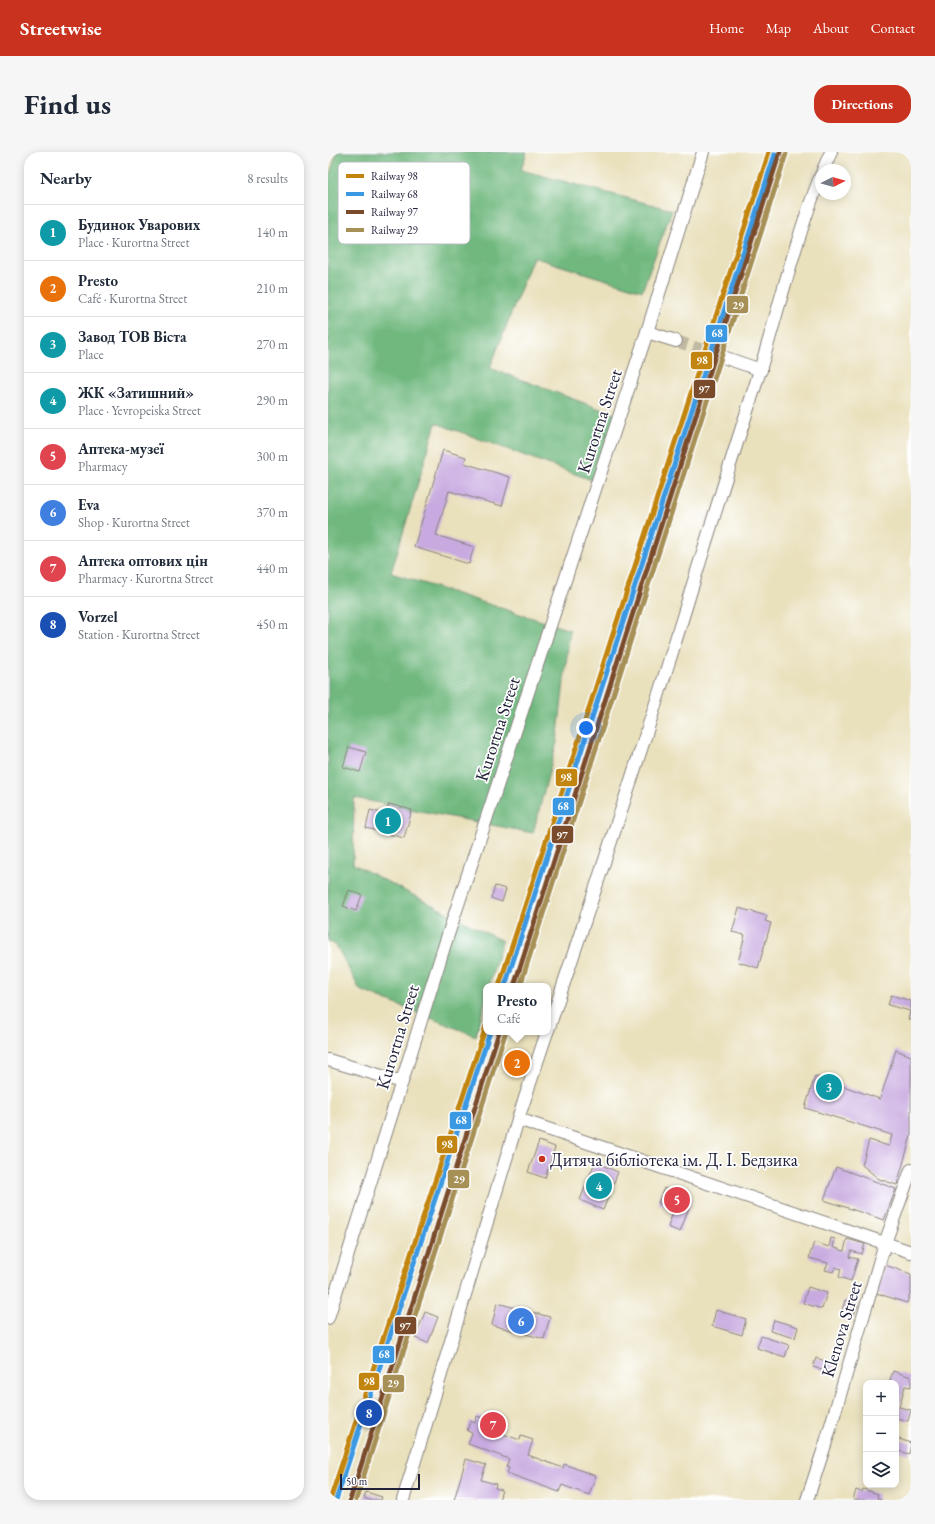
<!DOCTYPE html>
<meta charset="utf-8">
<style>
body{margin:0;font-family:"EB Garamond",serif;background:#f6f6f7;color:#1f2937}
.controls{position:absolute;right:12px;bottom:12px;display:grid;overflow:hidden;border-radius:8px;box-shadow:0 2px 10px #0003}
.controls button{width:36px;height:36px;display:grid;place-items:center;padding:0;border:0;border-bottom:1px solid #e0e1e3;background:#fff;color:#1f2937;font:20px sans-serif}
.compass{position:absolute;left:487px;top:12px;width:36px;height:36px;border-radius:50%;background:#fff;box-shadow:0 2px 10px #0003;rotate:84deg}
.scale{position:absolute;left:12px;bottom:10px;width:80px;box-sizing:border-box;padding-left:4px;border:2px solid #22223b;border-top:0;font-size:11px;line-height:14px;white-space:nowrap;color:#22223b;-webkit-text-stroke:3px #fff;paint-order:stroke}
.you{position:absolute;left:258px;top:576px;width:14px;height:14px;margin:-10px;border:3px solid #fff;border-radius:50%;background:#1a73e8;box-shadow:0 0 0 6px #1a73e833}
.badge{display:grid;place-items:center;width:26px;height:26px;border-radius:50%;background:#c8321e;color:#fff;font-size:13px;font-weight:700}
.pin{position:absolute;translate:-50% -50%;border:2px solid #fff;box-shadow:0 1px 4px #0006}
.popup{position:absolute;left:155px;top:831px;width:68px;height:52px;box-sizing:border-box;display:grid;place-content:center;border-radius:8px;background:#fff;filter:drop-shadow(0 1px 3px #0005);font-size:13px;white-space:nowrap;color:#747a83}
.popup b{font-size:15px;color:#1f2937}
.popup::after{content:'';position:absolute;left:50%;top:100%;margin-left:-8px;border:8px solid transparent;border-top-color:#fff}
.list{margin:0;padding:0;list-style:none}
h2{display:flex;justify-content:space-between;align-items:center;height:52px;margin:0;padding:0 16px;font-size:17px}
h2 small{font-size:13px;font-weight:400;color:#747a83}
.list li{display:grid;grid-template-columns:26px 1fr auto;gap:12px;align-items:center;box-sizing:border-box;height:56px;padding:0 16px;border-top:1px solid #e0e1e3}
.list b{display:block;font-size:15px;white-space:nowrap}
.list p{margin:0;font-size:13px;white-space:nowrap;color:#747a83}
.list em{font-size:13px;font-style:normal;color:#747a83}
.icon{flex:none;width:22px;height:22px;fill:none;stroke:currentColor;stroke-width:2;stroke-linecap:round;stroke-linejoin:round}
.map{position:relative;flex:none;width:583px;height:1348px;overflow:hidden;border-radius:16px}
header{display:flex;align-items:center;gap:24px;box-sizing:border-box;height:56px;padding:0 20px;background:#c8321e;color:#fff}
header strong{font-size:19px}
nav{display:flex;gap:22px;margin-inline-start:auto;font-size:14px}
.intro{display:flex;align-items:center;justify-content:space-between;box-sizing:border-box;height:96px;padding:0 24px}
h1{margin:0;font-size:28px}
.button{padding:10px 18px;border-radius:16px;background:#c8321e;color:#fff;font-size:14px;font-weight:700}
main{display:flex;gap:24px;padding:0 24px}
aside{flex:1;background:#fff;border-radius:16px;box-shadow:0 2px 10px #0003}
.map>svg:first-child{display:block}
.forest{fill:#6fb87e;stroke:#486d5c}
.building{fill:#c8aae0}
.lines{fill:none;stroke-linecap:round;stroke-linejoin:round}
.minor-tunnel{stroke:#c1baa2;stroke-width:12;stroke-dasharray:12 6;stroke-linecap:butt}
.minor-casing{stroke:#86817c;stroke-width:14}
.minor{stroke:#fff;stroke-width:12}
.rail-1-casing{stroke:#fff;stroke-width:8}
.rail-2-casing{stroke:#fff;stroke-width:8}
.rail-3-casing{stroke:#fff;stroke-width:8}
.rail-4-casing{stroke:#fff;stroke-width:8}
.rail-1{stroke:#c2850f;stroke-width:5}
.rail-2{stroke:#3b98e2;stroke-width:5}
.rail-3{stroke:#7a4b2a;stroke-width:5}
.rail-4{stroke:#a79055;stroke-width:5}
.poi-dot{fill:#c8321e;stroke:#fff;stroke-width:1.5}
.labels{text-anchor:middle;dominant-baseline:central;stroke-width:3.5;stroke-linejoin:round;paint-order:stroke}
.street-label{font-size:18px;fill:#22223b;stroke:#fff}
.poi-label{font-size:18px;fill:#22223b;stroke:#fff;text-anchor:start}
.key{fill:#fff;stroke:#bdbdc4;stroke-width:1}
.key-label{font-size:11px;fill:#22223b}
.line-badge{stroke:#fff;stroke-width:1.5}
.badge-label{font-size:11px;text-anchor:middle;font-weight:bold;fill:#fff}
</style>
<header>
<strong>Streetwise</strong>
<nav><a>Home</a><a>Map</a><a>About</a><a>Contact</a></nav>
</header>
<div class="intro"><h1>Find us</h1><a class="button">Directions</a></div>
<main>
<aside>
<h2>Nearby<small>8 results</small></h2>
<ul class="list">
<li><span class="badge" style="background:#0f9aa8">1</span><div><b>Будинок Уварових</b><p>Place · Kurortna Street</p></div><em>140 m</em></li>
<li><span class="badge" style="background:#e8710a">2</span><div><b>Presto</b><p>Café · Kurortna Street</p></div><em>210 m</em></li>
<li><span class="badge" style="background:#0f9aa8">3</span><div><b>Завод ТОВ Віста</b><p>Place</p></div><em>270 m</em></li>
<li><span class="badge" style="background:#0f9aa8">4</span><div><b>ЖК «Затишний»</b><p>Place · Yevropeiska Street</p></div><em>290 m</em></li>
<li><span class="badge" style="background:#e0444e">5</span><div><b>Аптека-музеї</b><p>Pharmacy</p></div><em>300 m</em></li>
<li><span class="badge" style="background:#3f7fe0">6</span><div><b>Eva</b><p>Shop · Kurortna Street</p></div><em>370 m</em></li>
<li><span class="badge" style="background:#e0444e">7</span><div><b>Аптека оптових цін</b><p>Pharmacy · Kurortna Street</p></div><em>440 m</em></li>
<li><span class="badge" style="background:#1a4fb4">8</span><div><b>Vorzel</b><p>Station · Kurortna Street</p></div><em>450 m</em></li>
</ul>
</aside>
<div class="map">
<svg width="583" height="1348" viewBox="0 0 583 1348">
<rect width="100%" height="100%" fill="#fff"/>
<filter id="ink" filterUnits="userSpaceOnUse"><feTurbulence type="fractalNoise" baseFrequency=".025" numOctaves="2"/><feDisplacementMap in="SourceGraphic" scale="8" xChannelSelector="R" yChannelSelector="G"/><feConvolveMatrix kernelMatrix="1 2 1 2 8 2 1 2 1" color-interpolation-filters="sRGB"/></filter>
<filter id="wash" filterUnits="userSpaceOnUse"><feTurbulence type="fractalNoise" baseFrequency=".012" numOctaves="4" result="noise"/><feDisplacementMap in="SourceGraphic" scale="16" xChannelSelector="R" yChannelSelector="G"/><feGaussianBlur stdDeviation="0.9" result="paint"/><feColorMatrix in="noise" values="0 0 0 0 0 0 0 0 0 0 0 0 0 0 0 0 0 1.4 0 .05"/><feComposite in="paint" operator="in"/></filter>
<g filter="url(#wash)">
<rect width="100%" height="100%" fill="#e9e0bc"/>
<!-- forest -->
<path class="forest" d="M9,0h190l-6,18 151,40 -30,81 -109,-34 -43,111 129,48 -25,65 -158,-58 -45,150 179,57 -13,112 -24,91 -179,-35 -1,66 149,77 -13,45h-3v12l-10,38 -116,-46 -24,-45 -8,-4v-761z"/>
<g id="blocks">
<!-- building -->
<g class="building">
<path d="M115,298l23,7 -2,6 46,14 -8,29 -53,-15 -13,44 38,12 -5,17 -55,-17z"/>
<path d="M21,595l17,5 -6,20 -17,-5z"/>
<path d="M61,652l23,6 -8,28 -38,-10 4,-18 16,4z"/>
<path d="M167,734l11,3 -4,13 -11,-4z"/>
<path d="M21,738l13,5 -6,16 -13,-5z"/>
<path d="M411,756l28,8 -2,5 6,2 -13,45 -20,-6 7,-27 -13,-3z"/>
<path d="M563,843l20,6v19l-3,-1 2,-8 -22,-6z"/>
<path d="M568,898l15,6v80l-14,49 -18,-6 -17,-14 7,-25 20,6 3,-11 -87,-27 10,-32 65,23z"/>
<path d="M184,903l15,7 -5,9 -14,-6z"/>
<path d="M211,989l16,6 -10,31 -17,-6z"/>
<path d="M267,1010l23,10 -15,38 -23,-10z"/>
<path d="M508,1015l60,22 -12,31 -60,-20z"/>
<path d="M336,1036l28,11 -12,33 -12,-5 6,-18 -16,-6z"/>
<path d="M503,1086l4,1 -2,8 11,4 3,-12 18,5 -3,10 -11,-3 -2,6 9,2 -7,22 -12,-4 2,-8 -6,-2 -2,5 -8,-2 3,-7 -19,-5 5,-16 15,5z"/>
<path d="M557,1113l26,9v16l-4,13 -31,-10z"/>
<path d="M480,1135l19,6 -5,16 -19,-6z"/>
<path d="M517,1148l13,5 -4,9 -12,-4z"/>
<path d="M169,1151l53,14 -6,22 -52,-14z"/>
<path d="M388,1158l30,9 -4,16 -30,-9z"/>
<path d="M97,1160l13,5 -10,26 -13,-5z"/>
<path d="M446,1168l24,7 -3,11 -25,-7z"/>
<path d="M433,1184l28,9 -4,12 -28,-9z"/>
<path d="M488,1206l19,6 -3,9 -19,-6z"/>
<path d="M565,1219l18,6v10l-6,-1 -6,21 12,3 -3,11 -12,-3v-35h-7z"/>
<path d="M149,1264l26,9 -3,8 20,7 1,-4 12,4 -5,15 35,13 1,-4 32,12 -7,19 -27,-10 -3,7 -52,-19 2,-5 -3,-1 3,-8 -41,-15 4,-11 -5,-2 3,-10 5,2z"/>
<path d="M568,1286l15,5 -2,11 -13,-4z"/>
<path d="M138,1307l20,6 -5,15 15,4 -1,4 7,2 -3,10h-45z"/>
<path d="M535,1337l15,5 -1,4 4,2h-28l3,-10 6,2z"/>
<path d="M38,1340l16,5 -1,3h-12l-5,-2z"/>
</g>
</g>
</g>
<g filter="url(#ink)">
<use href="#blocks" fill-opacity="0" stroke="#86817c" stroke-width="1"/>
<g class="lines">
<!-- minor-tunnel -->
<path class="minor-tunnel" d="M348,189l50,17"/>
<!-- minor casing -->
<g class="minor-casing">
<g id="minor">
<path d="M495,18l8,-18"/>
<path d="M319,180l29,9"/>
<path d="M398,206l35,12"/>
<path d="M220,878c43,-127 85,-254 125,-381 26,-84 51,-167 78,-250 24,-74 41,-151 70,-224"/>
<path d="M0,908l74,22"/>
<path d="M190,967l393,133"/>
<path d="M0,1166l116,-371 203,-615 56,-180"/>
<path d="M75,1348l116,-384 28,-84"/>
<path d="M479,1348l19,-58 59,-199 26,-73"/>
</g>
</g>
<!-- minor -->
<use href="#minor" class="minor"/>
<!-- rail-1 casing -->
<g class="rail-1-casing">
<g id="rail-1">
<path d="M171,834l270,-834"/>
<path d="M2,1348l156,-474"/>
</g>
</g>
<!-- rail-2 casing -->
<g class="rail-2-casing">
<g id="rail-2">
<path d="M177,834l270,-832"/>
<path d="M8,1348l154,-468"/>
</g>
</g>
<!-- rail-3 casing -->
<g class="rail-3-casing">
<g id="rail-3">
<path d="M186,834l266,-834"/>
<path d="M22,1348l149,-468"/>
</g>
</g>
<!-- rail-4 casing -->
<g class="rail-4-casing">
<g id="rail-4">
<path d="M192,834l266,-832"/>
<path d="M28,1348l149,-466"/>
</g>
</g>
<!-- rail-1 -->
<use href="#rail-1" class="rail-1"/>
<!-- rail-2 -->
<use href="#rail-2" class="rail-2"/>
<!-- rail-3 -->
<use href="#rail-3" class="rail-3"/>
<!-- rail-4 -->
<use href="#rail-4" class="rail-4"/>
</g>
</g>
<!-- markers -->
<circle class="poi-dot" cx="214" cy="1007" r="4"/>
<g class="labels">
<!-- street labels -->
<g class="street-label">
<text transform="translate(271 269) rotate(-72)">Kurortna Street</text>
<text transform="translate(169 577) rotate(-72)">Kurortna Street</text>
<text transform="translate(69 885) rotate(-73)">Kurortna Street</text>
<text transform="translate(513 1177) rotate(-73)">Klenova Street</text>
</g>
<!-- poi labels -->
<g class="poi-label">
<text x="222" y="1007">Дитяча бібліотека ім. Д. І. Бедзика</text>
</g>
</g>
<!-- legend -->
<rect x="10" y="10" width="132" height="82" rx="6" class="key"/>
<rect x="18" y="22" width="18" height="4" fill="#c2850f"/>
<rect x="18" y="40" width="18" height="4" fill="#3b98e2"/>
<rect x="18" y="58" width="18" height="4" fill="#7a4b2a"/>
<rect x="18" y="76" width="18" height="4" fill="#a79055"/>
<g class="key-label">
<text x="43" y="28">Railway 98</text>
<text x="43" y="46">Railway 68</text>
<text x="43" y="64">Railway 97</text>
<text x="43" y="82">Railway 29</text>
</g>
<g class="line-badge">
<rect x="398" y="143" width="23" height="19" rx="4" fill="#a79055"/>
<rect x="377" y="172" width="23" height="19" rx="4" fill="#3b98e2"/>
<rect x="362" y="199" width="23" height="19" rx="4" fill="#c2850f"/>
<rect x="365" y="227" width="23" height="20" rx="4" fill="#7a4b2a"/>
<rect x="227" y="616" width="23" height="19" rx="4" fill="#c2850f"/>
<rect x="224" y="645" width="23" height="19" rx="4" fill="#3b98e2"/>
<rect x="223" y="673" width="23" height="19" rx="4" fill="#7a4b2a"/>
<rect x="121" y="959" width="23" height="19" rx="4" fill="#3b98e2"/>
<rect x="108" y="983" width="22" height="19" rx="4" fill="#c2850f"/>
<rect x="119" y="1017" width="23" height="20" rx="4" fill="#a79055"/>
<rect x="66" y="1164" width="23" height="19" rx="4" fill="#7a4b2a"/>
<rect x="44" y="1193" width="23" height="19" rx="4" fill="#3b98e2"/>
<rect x="30" y="1220" width="22" height="19" rx="4" fill="#c2850f"/>
<rect x="54" y="1222" width="23" height="19" rx="4" fill="#a79055"/>
</g>
<g class="badge-label">
<text x="410" y="157">29</text>
<text x="389" y="185">68</text>
<text x="374" y="212">98</text>
<text x="376" y="241">97</text>
<text x="238" y="629">98</text>
<text x="235" y="658">68</text>
<text x="234" y="687">97</text>
<text x="133" y="972">68</text>
<text x="119" y="996">98</text>
<text x="131" y="1031">29</text>
<text x="77" y="1178">97</text>
<text x="56" y="1206">68</text>
<text x="41" y="1233">98</text>
<text x="65" y="1235">29</text>
</g>
</svg>
<div class="controls">
<button>+</button>
<button>−</button>
<button><svg class="icon" aria-label="layers" viewBox="0 0 24 24"><path d="M12 4l9 5-9 5-9-5zM3 14l9 5 9-5"/></svg></button>
</div>
<svg class="compass" viewBox="-18 -18 36 36"><path d="M0-13l5 13h-10z" fill="#e53935"/><path d="M0 13l5-13h-10z" fill="#747a83"/></svg>
<div class="scale">50 m</div>
<div class="you"></div>
<div class="pin badge" style="left:60px;top:669px;background:#0f9aa8">1</div>
<div class="pin badge" style="left:189px;top:911px;background:#e8710a">2</div>
<div class="popup"><b>Presto</b>Café</div>
<div class="pin badge" style="left:501px;top:935px;background:#0f9aa8">3</div>
<div class="pin badge" style="left:271px;top:1034px;background:#0f9aa8">4</div>
<div class="pin badge" style="left:349px;top:1048px;background:#e0444e">5</div>
<div class="pin badge" style="left:193px;top:1169px;background:#3f7fe0">6</div>
<div class="pin badge" style="left:165px;top:1273px;background:#e0444e">7</div>
<div class="pin badge" style="left:41px;top:1261px;background:#1a4fb4">8</div>
</div>
</main>
